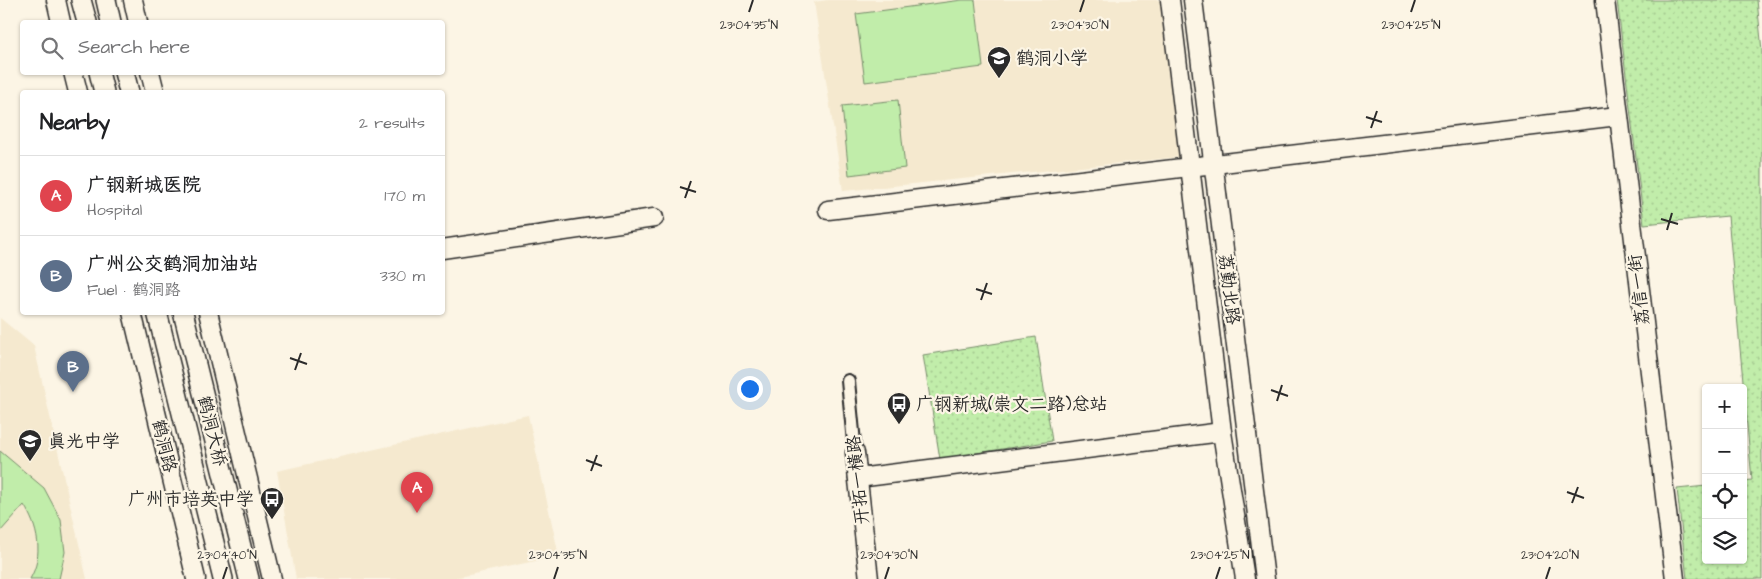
<!DOCTYPE html>
<meta charset="utf-8">
<style>
body{margin:0;font-family:"Architects Daughter","LXGW WenKai TC",sans-serif;background:#f6f6f6;color:#202124}
.controls{position:absolute;right:15px;bottom:15px;display:grid;overflow:hidden;border-radius:5px;box-shadow:0 1px 4px #0004}
.controls button{width:45px;height:45px;display:grid;place-items:center;padding:0;border:0;border-bottom:1px solid #e0e0e0;background:#fff;color:#202124;font:25px sans-serif}
.you{position:absolute;left:749px;top:388px;width:18px;height:18px;margin:-12px;border:4px solid #fff;border-radius:50%;background:#1a73e8;box-shadow:0 0 0 8px #1a73e833}
.badge{display:grid;place-items:center;width:32px;height:32px;border-radius:50%;background:#1a73e8;color:#fff;font-size:16px;font-weight:700}
.pin{position:absolute;translate:-50% -41px;filter:drop-shadow(0 1px 2px #0008)}
.pin::after{content:'';position:absolute;top:26px;width:18px;height:15px;background:inherit;clip-path:polygon(0 0,100% 0,50% 100%)}
.list{margin:0;padding:0;list-style:none}
h2{display:flex;justify-content:space-between;align-items:center;height:65px;margin:0;padding:0 20px;font-size:21px}
h2 small{font-size:16px;font-weight:400;color:#757577}
.list li{display:grid;grid-template-columns:32px 1fr auto;gap:15px;align-items:center;box-sizing:border-box;height:80px;padding:0 20px;border-top:1px solid #e0e0e0}
.list b{display:block;font-size:19px;white-space:nowrap}
.list p{margin:0;font-size:16px;white-space:nowrap;color:#757577}
.list em{font-size:16px;font-style:normal;color:#757577}
.icon{flex:none;width:28px;height:28px;fill:none;stroke:currentColor;stroke-width:2;stroke-linecap:round;stroke-linejoin:round}
.map{position:relative;flex:none;width:1762px;height:579px;overflow:hidden}
.search{position:absolute;background:#fff;box-shadow:0 1px 4px #0004;left:20px;top:20px;width:425px;height:55px;display:flex;align-items:center;gap:12px;box-sizing:border-box;padding:0 18px;border-radius:5px;color:#757577;font-size:19px}
.panel{position:absolute;background:#fff;box-shadow:0 1px 4px #0004;left:20px;top:90px;width:425px;height:225px;border-radius:5px}
.map>svg:first-child{display:block}
.built{fill:#f5e9cf}
.grass{fill:url(#grass-dots);stroke:#768c6a}
.pitch{fill:#c1edaa;stroke:#768c6a}
.lines{fill:none;stroke-linecap:round;stroke-linejoin:round}
.street-casing{stroke:#2b2b2b;stroke-width:16}
.secondary-casing{stroke:#2b2b2b;stroke-width:21}
.primary-casing{stroke:#2b2b2b;stroke-width:22}
.street{stroke:#fcf5e5;stroke-width:12}
.secondary{stroke:#fcf5e5;stroke-width:18}
.primary{stroke:#fcf5e5;stroke-width:19}
.ticks{fill:none;stroke:#2b2b2b;stroke-width:2}
.labels{text-anchor:middle;dominant-baseline:central;stroke-width:4.5;stroke-linejoin:round;paint-order:stroke}
.poi-label{font-size:18px;fill:#2b2b2b;stroke:#fcf5e5;text-anchor:start}
.street-label{font-size:18px;fill:#2b2b2b;stroke:#fcf5e5}
.ticks-label{font-size:12px;text-anchor:middle;fill:#2b2b2b;stroke:#fcf5e5;stroke-width:4.5;stroke-linejoin:round;paint-order:stroke}
</style>
<div class="map">
<svg width="1762" height="579" viewBox="0 0 1762 579">
<defs>
<pattern id="grass-dots" width="8" height="8" patternUnits="userSpaceOnUse" patternTransform="scale(1.25)"><rect width="8" height="8" fill="#c1edaa"/><path d="M2 2h.1M6 6h.1" fill="none" stroke="#a6cb92" stroke-width="1.8" stroke-linecap="round"/></pattern>
</defs>
<rect width="100%" height="100%" fill="#fcf5e5"/>
<filter id="ink" filterUnits="userSpaceOnUse"><feTurbulence type="fractalNoise" baseFrequency=".02" numOctaves="2"/><feDisplacementMap in="SourceGraphic" scale="10" xChannelSelector="R" yChannelSelector="G"/><feConvolveMatrix kernelMatrix="1 2 1 2 8 2 1 2 1" color-interpolation-filters="sRGB"/></filter>
<g filter="url(#ink)">
<!-- built -->
<g class="built">
<path d="M828,0h334l18,157 -337,34 -29,-189z"/>
<path d="M0,318l34,28 53,233h-87z"/>
<path d="M528,415l31,141 -109,23h-154l-19,-108z"/>
</g>
<!-- grass -->
<g class="grass">
<path d="M1617,0h140l5,51v528h-75l-10,-90 29,-3v74h37v-79l9,-1 -24,-264 -84,8z"/>
<path d="M1036,337l16,104 -112,18 -17,-104z"/>
</g>
<!-- pitch -->
<g class="pitch">
<path d="M962,0h13l8,67 -118,15 -9,-68z"/>
<path d="M898,100l7,68 -56,7 -7,-69z"/>
<path d="M0,451l44,37 17,32 4,32 -6,27h-29c14,-24 8,-52 -6,-74l-24,27z"/>
</g>
<g class="lines">
<!-- street casing -->
<g class="street-casing">
<path id="street" d="M848,381l7,72"/>
</g>
<!-- secondary casing -->
<g class="secondary-casing">
<g id="secondary">
<path d="M56,0l5,22"/>
<path d="M133,0l5,22"/>
<path d="M1170,0l52,432 23,147"/>
<path d="M1193,0l72,579"/>
<path d="M1605,0l70,579"/>
<path d="M73,72l5,20"/>
<path d="M150,72l5,20"/>
<path d="M828,210l790,-94"/>
<path d="M442,249l212,-31"/>
<path d="M132,312l64,267"/>
<path d="M208,312l64,267"/>
<path d="M855,453l14,126"/>
<path d="M858,478l364,-46"/>
</g>
</g>
<!-- primary casing -->
<g class="primary-casing">
<g id="primary">
<path d="M81,0l6,22"/>
<path d="M106,0l5,22"/>
<path d="M99,72l5,20"/>
<path d="M124,72l5,20"/>
<path d="M157,312l66,267"/>
<path d="M183,312l66,267"/>
</g>
</g>
<!-- street -->
<use href="#street" class="street"/>
<!-- secondary -->
<use href="#secondary" class="secondary"/>
<!-- primary -->
<use href="#primary" class="primary"/>
</g>
</g>
<!-- ticks -->
<path class="ticks" d="M749,12l4,-12M1080,12l4,-12M1411,12l4,-12M1366,117l16,5M1371,128l6,-17M680,187l16,5M685,198l6,-17M1661,219l17,5M1667,230l5,-17M976,289l16,5M981,300l6,-17M290,358l17,6M295,370l6,-17M1271,390l17,6M1277,401l5,-16M586,460l16,6M591,471l6,-16M1567,492l17,6M1572,503l6,-16M223,579l4,-12M554,579l4,-12M885,579l4,-12M1216,579l4,-12M1546,579l4,-12"/>
<!-- icons -->
<defs>
<g id="school-pin" transform="scale(1.25)"><path d="M0 17L-7.5 6A9.5 9.5 0 1 1 7.5 6Z" fill="#2b2b2b" stroke="#fcf5e5"/><path d="M0-5L7-2L0 1L-7-2ZM-4 1L0 2.5L4 1V4Q0 6-4 4Z" fill="#fff"/></g>
<g id="bus-pin" transform="scale(1.25)"><path d="M0 17L-7.5 6A9.5 9.5 0 1 1 7.5 6Z" fill="#2b2b2b" stroke="#fcf5e5"/><path d="M-5-6H5V4H4V6H2V4H-2V6H-4V4H-5ZM-3.5-4V0h7V-4ZM-3.5 1.2v1.5H-2V1.2ZM2 1.2v1.5H3.5V1.2Z" fill="#fff"/></g>
</defs>
<g fill-rule="evenodd">
<use href="#school-pin" x="999" y="58"/>
<use href="#bus-pin" x="899" y="404"/>
<use href="#school-pin" x="30" y="441"/>
<use href="#bus-pin" x="272" y="499"/>
</g>
<g class="labels">
<!-- poi labels -->
<g class="poi-label">
<text x="1016" y="58">鹤洞小学</text>
<text x="916" y="404">广钢新城(崇文二路)总站</text>
<text x="48" y="441">真光中学</text>
<text x="254" y="499" text-anchor="end">广州市培英中学</text>
</g>
<!-- street labels -->
<g class="street-label">
<text transform="translate(1229 289) rotate(83)">荔勤北路</text>
<text transform="translate(1639 290) rotate(-97)">荔信一街</text>
<text transform="translate(212 431) rotate(76)">鹤洞大桥</text>
<text transform="translate(164 446) rotate(76)">鹤洞路</text>
<text transform="translate(858 480) rotate(-96)">开拓一横路</text>
</g>
</g>
<g class="ticks-label">
<text x="749" y="29">23°04'35"N</text>
<text x="1080" y="29">23°04'30"N</text>
<text x="1411" y="29">23°04'25"N</text>
<text x="227" y="559">23°04'40"N</text>
<text x="558" y="559">23°04'35"N</text>
<text x="889" y="559">23°04'30"N</text>
<text x="1220" y="559">23°04'25"N</text>
<text x="1550" y="559">23°04'20"N</text>
</g>
</svg>
<div class="controls">
<button>+</button>
<button>−</button>
<button><svg class="icon" aria-label="locate" viewBox="0 0 24 24"><circle cx="12" cy="12" r="6"/><path d="M12 2v4M12 18v4M2 12h4M18 12h4"/></svg></button>
<button><svg class="icon" aria-label="layers" viewBox="0 0 24 24"><path d="M12 4l9 5-9 5-9-5zM3 14l9 5 9-5"/></svg></button>
</div>
<div class="you"></div>
<div class="pin badge" style="left:417px;top:513px;background:#e0444e">A</div>
<div class="pin badge" style="left:73px;top:392px;background:#5c6f8a">B</div>
<div class="search"><svg class="icon" aria-label="search" viewBox="0 0 24 24"><circle cx="10" cy="10" r="6"/><path d="M15 15l6 6"/></svg>Search here</div>
<section class="panel">
<h2>Nearby<small>2 results</small></h2>
<ul class="list">
<li><span class="badge" style="background:#e0444e">A</span><div><b>广钢新城医院</b><p>Hospital</p></div><em>170 m</em></li>
<li><span class="badge" style="background:#5c6f8a">B</span><div><b>广州公交鹤洞加油站</b><p>Fuel · 鹤洞路</p></div><em>330 m</em></li>
</ul>
</section>
</div>
